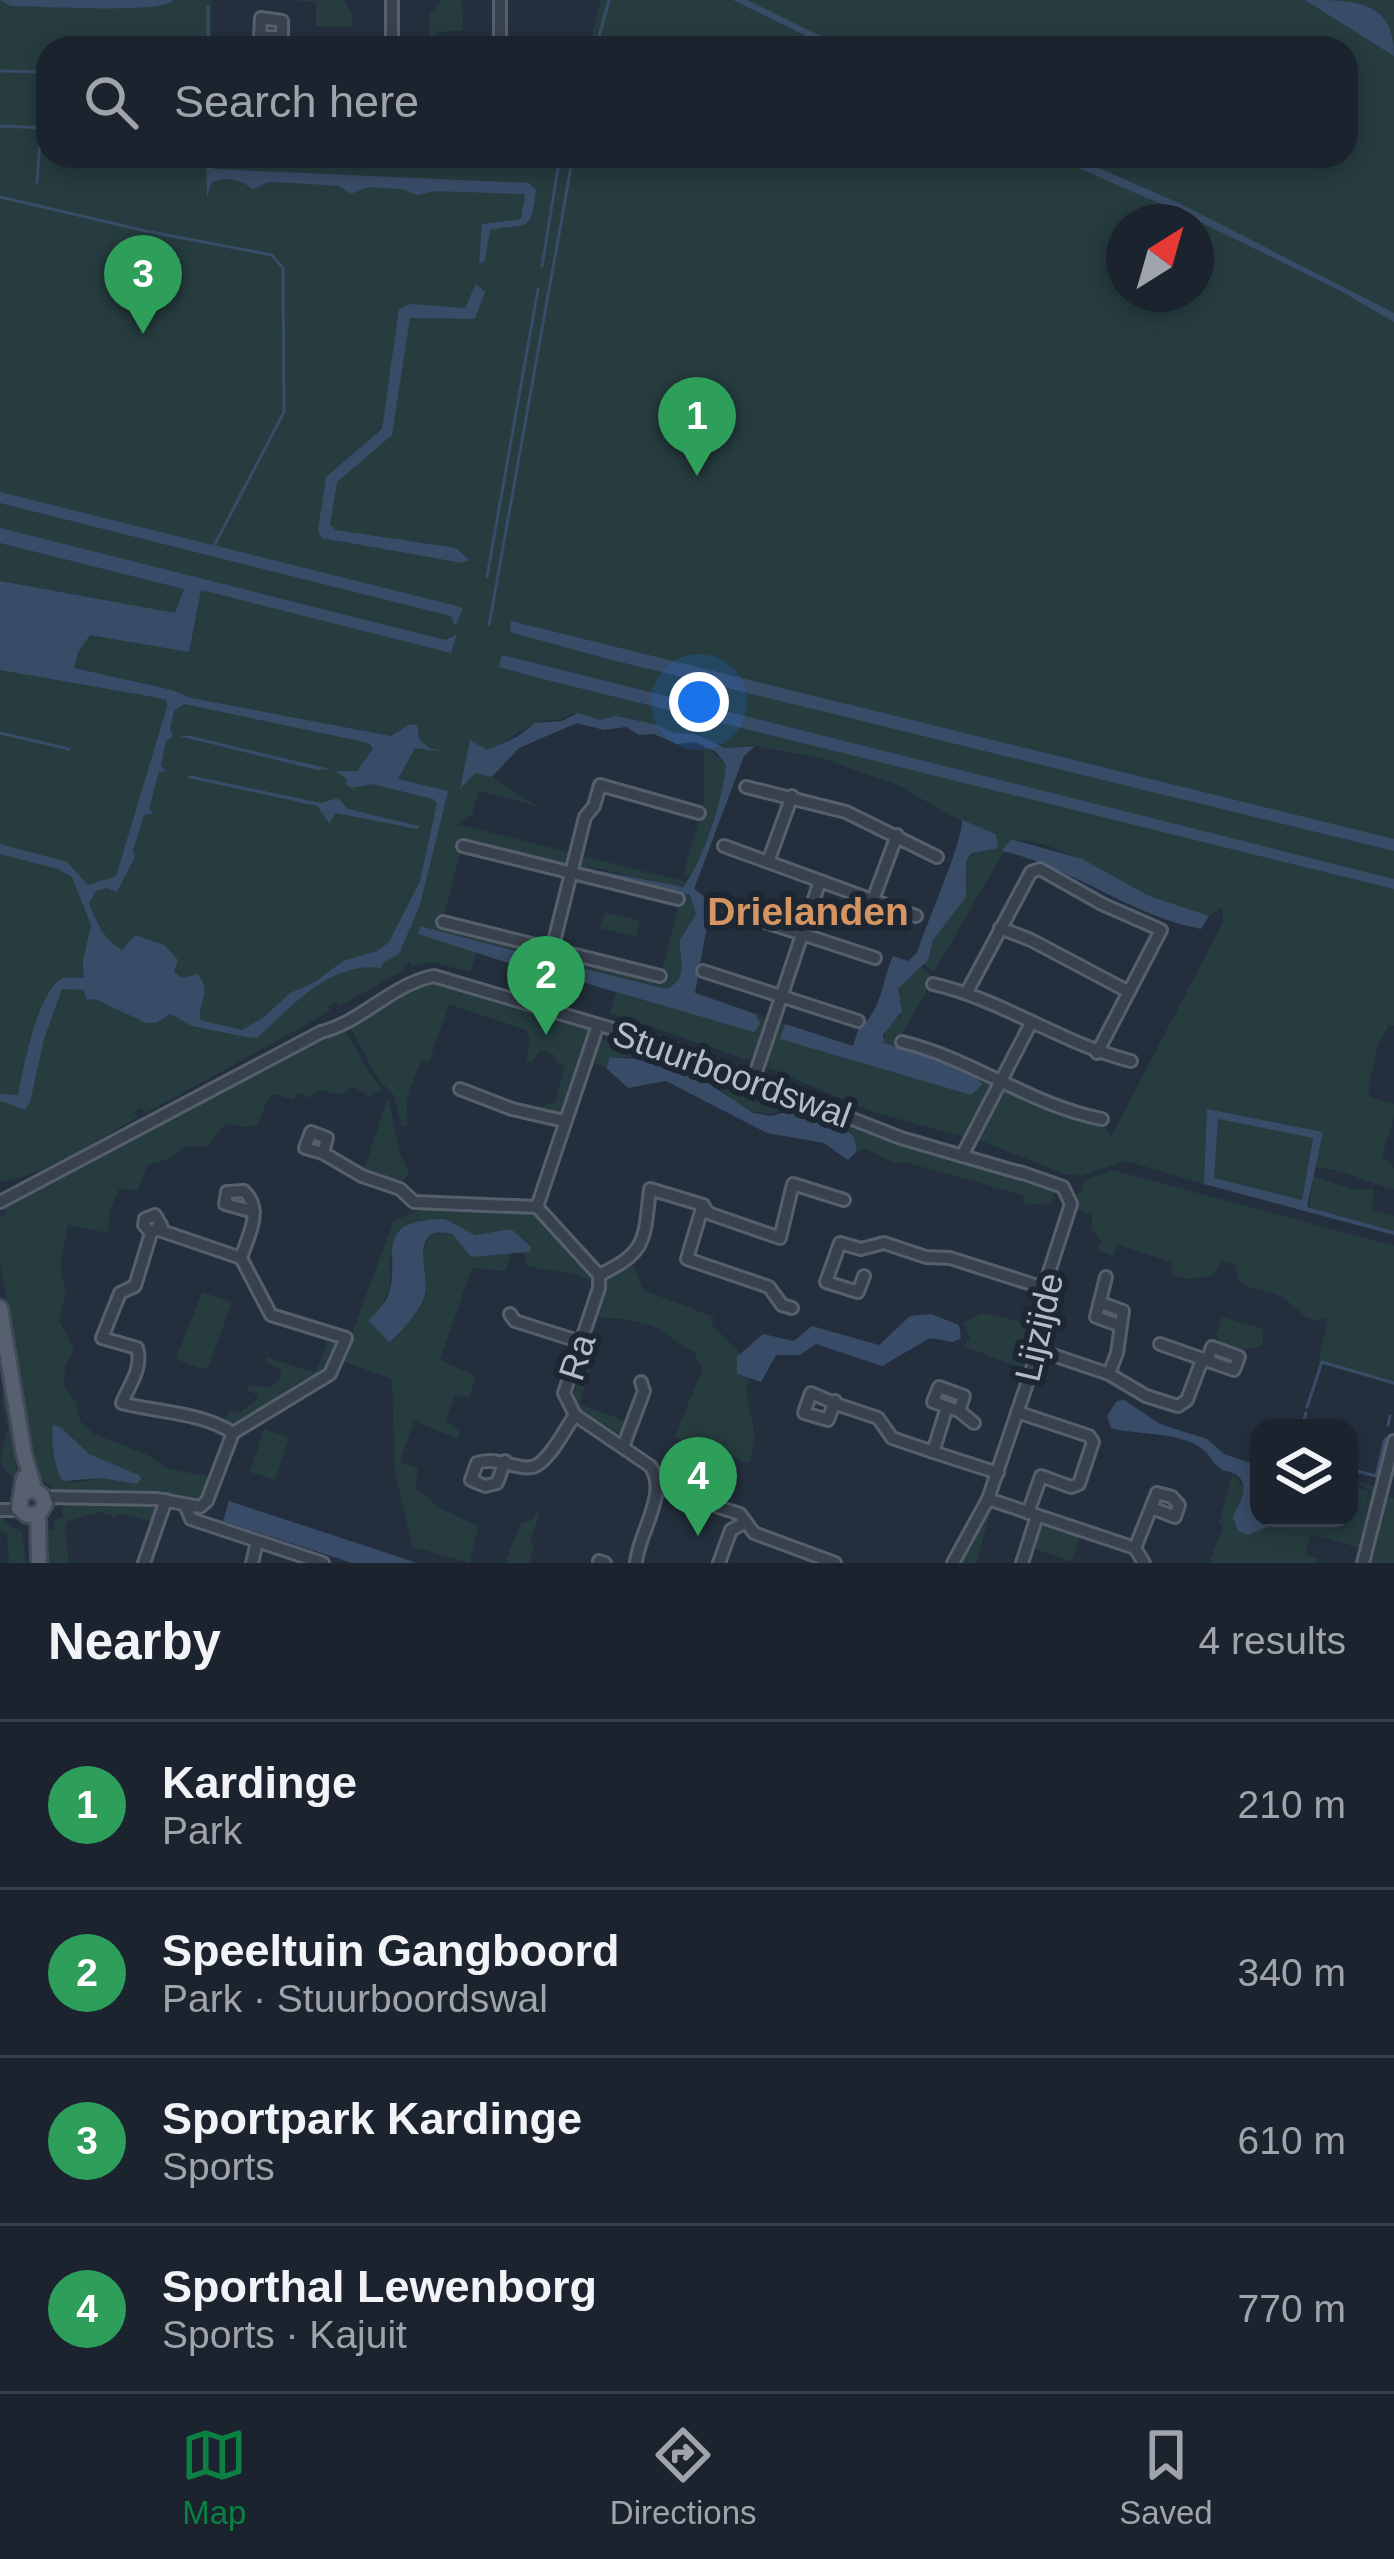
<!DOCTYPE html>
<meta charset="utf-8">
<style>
body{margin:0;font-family:Arial,sans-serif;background:#282f3a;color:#f1f3f6}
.controls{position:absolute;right:36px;bottom:36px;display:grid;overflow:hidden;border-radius:24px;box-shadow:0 6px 18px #0003}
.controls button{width:108px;height:108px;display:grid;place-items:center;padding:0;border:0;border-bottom:3px solid #39404a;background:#1b232e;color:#f1f3f6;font:60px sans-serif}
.compass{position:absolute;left:1106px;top:204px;width:108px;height:108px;border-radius:50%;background:#1b232e;box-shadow:0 6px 18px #0003;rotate:37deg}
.you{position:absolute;left:699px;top:702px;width:42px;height:42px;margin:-30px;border:9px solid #fff;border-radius:50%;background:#1a73e8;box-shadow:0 0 0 18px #1a73e833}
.badge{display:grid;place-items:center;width:78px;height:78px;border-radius:50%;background:#0b8043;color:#fff;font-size:39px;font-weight:700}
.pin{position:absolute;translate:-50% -99px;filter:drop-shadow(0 3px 6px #0008)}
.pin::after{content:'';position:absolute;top:63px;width:42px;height:36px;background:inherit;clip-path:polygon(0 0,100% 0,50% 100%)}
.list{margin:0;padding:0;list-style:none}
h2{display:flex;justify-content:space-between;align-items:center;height:156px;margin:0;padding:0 48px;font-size:51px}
h2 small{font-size:39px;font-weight:400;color:#a0a4aa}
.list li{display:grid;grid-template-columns:78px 1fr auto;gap:36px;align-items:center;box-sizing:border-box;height:168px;padding:0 48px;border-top:3px solid #39404a}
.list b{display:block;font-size:45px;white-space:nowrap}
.list p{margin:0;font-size:39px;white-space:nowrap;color:#a0a4aa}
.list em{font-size:39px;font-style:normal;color:#a0a4aa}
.icon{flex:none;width:66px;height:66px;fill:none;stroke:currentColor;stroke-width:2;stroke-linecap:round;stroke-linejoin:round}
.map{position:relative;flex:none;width:1394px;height:1563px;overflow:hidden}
.search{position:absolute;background:#1b232e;box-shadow:0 6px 18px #0003;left:36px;right:36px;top:36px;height:132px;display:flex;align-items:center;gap:30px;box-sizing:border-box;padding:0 42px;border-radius:36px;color:#a0a4aa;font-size:45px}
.sheet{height:828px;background:#1b232e}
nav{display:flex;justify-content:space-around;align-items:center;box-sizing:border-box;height:168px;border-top:3px solid #39404a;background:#1b232e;font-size:33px;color:#a0a4aa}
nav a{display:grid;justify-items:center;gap:6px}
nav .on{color:#0b8043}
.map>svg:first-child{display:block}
.green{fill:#263c3f;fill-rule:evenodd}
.water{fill:#394c67;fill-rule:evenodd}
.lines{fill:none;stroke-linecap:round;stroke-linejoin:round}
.stream{stroke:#394c67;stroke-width:3}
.minor-casing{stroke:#565f6c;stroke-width:16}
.major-casing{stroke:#414a57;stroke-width:20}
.minor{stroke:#38414e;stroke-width:10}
.major{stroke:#56606e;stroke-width:14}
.labels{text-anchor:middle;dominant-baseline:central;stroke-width:12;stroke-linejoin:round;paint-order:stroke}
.street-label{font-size:36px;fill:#b4bcc9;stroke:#1d2633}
.neighbourhood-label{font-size:39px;font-weight:bold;fill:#d59563;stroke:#1d2633}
</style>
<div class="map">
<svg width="1394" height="1563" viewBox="0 0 1394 1563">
<rect width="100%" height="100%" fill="#242f3e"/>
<!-- green -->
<g class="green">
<path d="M0,0h212l-1,48h-163v108h515v5l6,1 2,-6h775v-108h-757l12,-48h793v1026l-5,-1 -12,23 -9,43 2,6 24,7v14l-12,38 12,12v21c-28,-6 -51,-21 -81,-22l10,-35 -115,-22 -4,74 -78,-23 -44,15 -17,-2 -89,-35 27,-55 74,34 26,6 8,13 112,-215 -1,-15 -13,9c-27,-8 -56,-16 -82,-30 -37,-20 -72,-45 -116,-47l-77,133 -10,-8 9,-24 34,-53 -1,-26 30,-27 -24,-7 -75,-42 -73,-26 -72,-14 -26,3 -31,-14 -20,-1 -19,-9 -40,-8 -15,4 -30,-6c-13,10 -24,3 -37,10 -24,12 -47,27 -59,49l15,3 47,30 -58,-15 -7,23 -15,10 115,29 -4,15 -106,-24 -20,81 104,26 -6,22 -115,-37 52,16 -7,20 -39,-10 -20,5 -2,-5 -6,3 1,5 -64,36 -5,-4 -7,4 3,3 -18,12 -167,92 -5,-5 -7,3 4,6c-43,25 -89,56 -138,65zM1124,222h72v72h-72zM501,660l1,-1 311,86 -313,-78z"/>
<path d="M288,0h56l9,15 -1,12 -36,-1v-24z"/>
<path d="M442,0h20l1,30 -28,3 -1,15h-4v-34z"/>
<path d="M704,744l22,21c-2,30 -20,85 -35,112l-8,-2 21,-73z"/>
<path d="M579,855l109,27 -9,5 -92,-21v4l103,25 7,19 -17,26c4,20 7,38 -13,49l-103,-24 -3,11 -12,-4 5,-20 107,25 19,-79 -104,-28z"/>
<path d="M605,912l35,9 -4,16 -36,-9z"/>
<path d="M921,967l16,14 -8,5 -34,60 -12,-3 4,-17 13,-10 -2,-27z"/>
<path d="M431,981l160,46 -27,87 -23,-5 5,-5 9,-1 10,-37 -10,-5v-6l-15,-5 -8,13 -6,-2 4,-22 -4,-9 -77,-26 -20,58 -7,-1c-10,21 -20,41 -13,64l-7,2 -8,-32 -16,-16 -30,-56 68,-38z"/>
<path d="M616,992l90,26 54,1 -4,-5 14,5 -16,43 -144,-49z"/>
<path d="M778,1021l7,3 -5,15 191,56 19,-18 5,3 -31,57 -88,-24 -114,-48z"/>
<path d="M342,1028c17,18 22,44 41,61l-13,8 -18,-11 -11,9 -22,-5 -12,8 -5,-5 -6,2 -2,5 -20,-6 -5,3 -12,28 -12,2 -19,-4 -18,23h-24l-12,12 -25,7 -9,25 -19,-1 -9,21 -2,23 -40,-8 -8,40 6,28 -7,27 15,29 -9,17 -1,21 12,15 4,19 14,13 54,21 18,13 44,9 -8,21 -7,3 -53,-9 -84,2 -17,-16 -14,-56 -27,-161v-44l6,-2 -3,-11 170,-85zM63,1428l26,26 50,21 -3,9 -35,-6 -28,5 -16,-19 -6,-32z"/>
<path d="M602,1040c92,13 173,57 260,89 64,23 129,41 193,62l-4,12 -27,2 1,-9 -12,-4 -109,-30 -7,2 -32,-16 -10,6 2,-3 -46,-33 -22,-9c-48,18 -63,-24 -102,-42 -23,-11 -52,-10 -77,-10l-4,11 -14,-6z"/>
<path d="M388,1097l12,57 9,18 -10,14 -36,-13z"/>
<path d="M1218,1119l95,19 -11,62 -88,-22z"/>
<path d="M1112,1170l282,76v139l-76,-22 10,-45c-24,8 -30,-12 -48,-22 -11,-7 -28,-5 -38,-13 -7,-6 -5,-9 -6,-18l-13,-4 -11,15 -25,3 -14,-4 -2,-13 -54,-18 -4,12 -16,-6 4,-9 -9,-12v-14l-18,-6v-13l8,-5 2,-10z"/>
<path d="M1313,1176l43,14 18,-1 -2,21 22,6v15l-85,-22z"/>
<path d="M424,1209l110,5 56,61 -1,5c-22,-11 -39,-7 -62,-14l-4,-14h6l-18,-23 -36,6 -30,-16 -24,2 -31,36v30l-9,19 11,35 34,-47c-2,-25 -13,-68 26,-60l19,23 40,-3 -6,17 -33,-3 -32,92 36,16 -7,22 -14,-4 -9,26 13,11v8l-45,-18 -14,41 18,6 -3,20 25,20 38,18 -8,37 -57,-16 -18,-74 -3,-94 -50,-18 52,-141z"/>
<path d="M634,1265l9,25 71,27 -3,7 29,29v23l8,3c-5,32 15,48 1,84l-75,-25 28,-68 -8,-18c-14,-5 -23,-16 -35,-23 -19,-10 -42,-10 -62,-12l9,-37z"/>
<path d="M202,1292l30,10 -23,64 -6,3 -27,-10z"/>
<path d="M983,1313l48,11 -6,45 -65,-24h5l5,-8 -7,-14z"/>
<path d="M1222,1317l41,12v16c-16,5 -36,9 -47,-9z"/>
<path d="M330,1335l9,4 -9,26 -97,59 -9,-1 5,-13 10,3 18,-14 1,-4 -11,-5 1,-4 23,1 9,-8 1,-9 -15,-7 1,-6 45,15 5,-3z"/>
<path d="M585,1347l12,4 -18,53 46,17 -4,15 -49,-33z"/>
<path d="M5,1381l12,94 -4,4 -13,-17 8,-34 -6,-26z"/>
<path d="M264,1429l25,8 -14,43 -25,-8z"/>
<path d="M1233,1474l11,14 -10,32 4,11 13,4 26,-17h14l-4,11 6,-11h56v-34l19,7 -2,18 5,-18 -22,-12 28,8 -17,66 -1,-5 -48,-14 -6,20 13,5 -1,4h-108l14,-37 -4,-4z"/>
<path d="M1384,1495l10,3v65h-26l9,-36 6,-7z"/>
<path d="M92,1502l65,2 2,3 -5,16 -34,-10 -5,4 -16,-5 -31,9 -3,5 4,37h-22l-1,-32 9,-2 -1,-8 9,-5 -2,-9z"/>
<path d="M992,1508l-16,55h-18l30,-50z"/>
<path d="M537,1512l3,1 -10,28 4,2 -4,20h-25l15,-39 13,-5z"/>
<path d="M4,1513v10l18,9 4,31h-17l-2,-29 -7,-3v-17z"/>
<path d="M1040,1521l40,13 -8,27 -43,-14z"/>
</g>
<!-- water -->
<g class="water">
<path d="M0,0h172l1,1c-17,13 -132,5 -162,5z"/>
<path d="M733,0h14l98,48h-14z"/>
<path d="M1305,0c50,0 89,0 89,56z"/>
<path d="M206,156h5l3,13 315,14 7,7c-5,45 -8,32 -46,40l-5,31 -6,3 3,-40 39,-5 4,-25 -90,-3 -18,4 -16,-6 -33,-2 -17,7 -12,-8 -46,-3 -25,-1 -15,7c-11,-9 -30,-14 -42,-6l-4,15z"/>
<path d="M1051,156h20l110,48 213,109v9l-55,-32 -155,-76z"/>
<path d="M476,284l9,8 -10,27 -65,-1 -18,117 -55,47 -7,43 6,5 120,18 13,12 -7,3 -140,-25 -4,-8 8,-53 56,-48 17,-120 11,-5 55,4z"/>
<path d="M0,492l457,114 6,3 -8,17 -4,-10 -451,-113z"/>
<path d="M0,528l446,112 11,-6 -6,19 -250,-63 -12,62 -99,-17 -12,17 -4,16 98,22 19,8 200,38 17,-11h9l2,14 10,9 15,4 -29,-4 -17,31 50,12 -28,114 -21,49 -15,8 -3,6c-50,-7 -89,38 -123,69l-7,1 -59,-12 -22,-12 -14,9h-10l-51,-24 -8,1 -4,-10 -21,-1 -18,50 -14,63 -5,8 -25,-9v-7l18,1c6,-30 19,-101 44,-117h22l-1,-17 8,-36 -19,-48 -14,-8 -58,-15v-10l67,18 21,23 28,-9 51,-169 -1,-7 -12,-3 -154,-27v-89l175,32 9,-24 -184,-46zM184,704l185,39 4,6 -16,22h-22l12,8 -1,5 5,4 21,-4 61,15 4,4 -17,78 -31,61 -12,9 -34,10 -28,21 -25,11 -26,24 -22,13 -42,-10c-2,-18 13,-29 -3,-46l-15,4 -8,-6 4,-12 -14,-15 -29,-10 -13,15c-19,-11 -25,-27 -33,-47l7,-12 11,-3 10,4 18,-35 -2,-7 11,-35 10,-2 -5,-4 10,-37 6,-1 -4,-6 5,-24 7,-5 -3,-7 4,-18z"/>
<path d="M511,621l883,218v12l-786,-192 -98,-27z"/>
<path d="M502,655l892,224v10l-847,-209 -48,-13z"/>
<path d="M578,713l22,7 16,-4 39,8 20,9 20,1 30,14 30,-2 -11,10 -50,133 19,14c-9,31 -12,61 -18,90l61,21 4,10 -6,8 -193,-56 3,-12 103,25c23,-13 12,-29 13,-49l16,-26 -6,-19 -105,-27 98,19c21,-27 40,-89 43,-122l-10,-13 -20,-10 -19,2 -23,-10 -15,1 -13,-8 -22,3 -27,-7 -58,25 -27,29 -17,-4 -15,16 10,-49 17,10 30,-13 18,-14 27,-2z"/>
<path d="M179,736h12l139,33 -13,1z"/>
<path d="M189,775l132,28 17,-5 10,11 71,17 -2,3 -81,-16 -7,10 -12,-17 -129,-28z"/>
<path d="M962,820l34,14 2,14 -26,5 -6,8v36l-33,43 -5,20 -30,29 4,22 -19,24 1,8c32,10 75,17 99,41l-12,11 -191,-56 5,-15 68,22 6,-19c23,-14 23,-48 34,-71l15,5 9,-8c9,-29 46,-111 45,-133z"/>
<path d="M1011,839l71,20 67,37 60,20 -8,13c-71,-13 -128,-62 -199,-78z"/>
<path d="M420,926l114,30 2,7 -6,7 -112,-36z"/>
<path d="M610,1057l66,5 77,51 18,3 22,-6 53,20 8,7 3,14 -9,9 -24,-17 -57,-10 -101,-52 -38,7 -22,-20z"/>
<path d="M1207,1109l116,23 -16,75 87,24v4l-190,-51zM1218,1119l95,19 -11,62 -88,-22z"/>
<path d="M445,1219l30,16 36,-6 20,18 -2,5 -58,5 -19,-23c-47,-11 -20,43 -28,63 -6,16 -23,36 -35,45l-21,-22c7,-6 15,-14 19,-22 17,-39 -20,-78 58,-79z"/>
<path d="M931,1314l28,11 2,13 -8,4 -23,-4 -48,28 -66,-22 -16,11h-24l-15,27 -24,-8v-17l26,-23 31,7 18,-15 67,19 31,-29z"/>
<path d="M1124,1400l36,24 47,15 17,15 35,12v52h18l-8,8 -21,9 -10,-4 -5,-14c5,-14 20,-32 2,-43 -12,-6 -8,1 -18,-8 -5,-4 -7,-11 -12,-15 -25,-21 -66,-15 -94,-23l-4,-12 10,-15z"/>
<path d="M53,1425l9,3 27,26 50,21 2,4 -4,5 -36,-6 -38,3c-8,-9 -13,-45 -10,-56z"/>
<path d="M229,1501l188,62h-65l-129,-42z"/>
</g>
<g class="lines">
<!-- stream -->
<g class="stream">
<path d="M208,48v-41"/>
<path d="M596,48l13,-48"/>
<path d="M0,71l48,1"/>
<path d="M0,126l48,2"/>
<path d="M37,182l4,-54"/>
<path d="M0,197l146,34 126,24 11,13 1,144 -69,132"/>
<path d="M542,266l18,-110"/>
<path d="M487,577l51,-288"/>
<path d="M489,625l84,-469"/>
<path d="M0,733l69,16"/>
<path d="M1307,1407l15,-45 72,21"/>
<path d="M1388,1425l2,-9"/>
<path d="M1301,1428l5,-15"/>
<path d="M1349,1469l27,7 9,-37"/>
</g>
<!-- minor casing -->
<g class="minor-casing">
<g id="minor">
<path d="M392,0v48"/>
<path d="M500,0v47"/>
<path d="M282,37h-22l1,-19 21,3v27"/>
<path d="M498,48h49"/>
<path d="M746,787l100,25 91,45"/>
<path d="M463,846l215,53"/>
<path d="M724,846l192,70"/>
<path d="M768,862l24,-66"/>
<path d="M873,900l24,-65"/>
<path d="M726,909l149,49"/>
<path d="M443,922l217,54"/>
<path d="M1000,928l31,12 98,52"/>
<path d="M703,971l155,50"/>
<path d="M933,984c70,16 127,59 198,77"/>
<path d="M967,992l64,-120 9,-3 62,35 59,26 -64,123"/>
<path d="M538,1006l47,-189 9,-11 6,-21 99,28"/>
<path d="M902,1042c71,17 128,63 200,77"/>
<path d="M754,1078l66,-197"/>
<path d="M460,1089l52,20 52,12"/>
<path d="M311,1132l16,6 -4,15 -18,-5z"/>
<path d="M323,1153l39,23 38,13 14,13 123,5 61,-182"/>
<path d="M962,1156l69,-133"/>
<path d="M0,1202l321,-170c41,-10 71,-48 113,-56l216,64 251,98 120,35"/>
<path d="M703,1205l-16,54 82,28 13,18 10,3"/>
<path d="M537,1207l62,68v13l-35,105 11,22 75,51c20,26 -12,68 -14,97"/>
<path d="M151,1233l-7,-8 1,-6 10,-4 6,10 -10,8 -16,53 -15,7 -18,45 35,10c6,21 -8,37 -15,55 38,10 78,9 111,30"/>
<path d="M241,1258c7,-22 23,-48 3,-67l-17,1 -2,12 29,8"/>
<path d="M599,1275c48,-23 45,-34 51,-86l53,16 5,8 72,25 13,-54 51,16"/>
<path d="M864,1276l-6,16 -32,-10 14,-39 21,6 23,-6 42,14 24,1 94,30"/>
<path d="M1106,1277l-10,40 23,8"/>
<path d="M1101,1303l22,8 -6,42 -8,21"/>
<path d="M510,1314l5,7 66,21"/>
<path d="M1038,1350l71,24 37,22 32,10 9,-6 15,-40 7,-4 3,-9 27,10 -5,13 -74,-26"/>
<path d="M939,1387l25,9 -5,15 -26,-9z"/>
<path d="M835,1401l-7,19 -24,-7 7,-20 28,12 39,13 14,20 41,14 14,-45"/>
<path d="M959,1411l15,12"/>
<path d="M1017,1412l72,24 4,6 -14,42 -8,3 -30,-11 -13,37"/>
<path d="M623,1447l21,-56 -3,-9"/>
<path d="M933,1452l65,21"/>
<path d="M505,1461l-8,22 -12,3 -14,-6 6,-17c21,-8 46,11 60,2 15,-9 28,-36 38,-50"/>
<path d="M657,1487l83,27 14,19 81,30"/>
<path d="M43,1497l114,2 43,8 7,-6 26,-68 97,-59 16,-36 -75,-23 -30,-57 -82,-28"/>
<path d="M988,1499l147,49 9,15"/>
<path d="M185,1505l6,14 132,44"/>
<path d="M0,1510h21"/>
<path d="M1135,1548l22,-55 15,4 7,8 -4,12 -23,-9"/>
<path d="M599,1561l6,2"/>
<path d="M144,1563l22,-63"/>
<path d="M252,1563l5,-21"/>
<path d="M719,1563l12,-33 13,-7"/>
<path d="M953,1563l35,-64 46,-136 7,-66 30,-93 -8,-17 -43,-15"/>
<path d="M1022,1563l15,-47"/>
<path d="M1363,1563l31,-122"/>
</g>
</g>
<!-- major casing -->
<g class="major-casing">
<g id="major">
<path d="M0,1308l24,146 11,37"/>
<path d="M24,1478l-5,30 8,7 12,-1 6,-10 -3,-9 -9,-5 -8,2"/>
<path d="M38,1515l1,48"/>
</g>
</g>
<!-- minor -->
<use href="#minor" class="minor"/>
<!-- major -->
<use href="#major" class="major"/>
</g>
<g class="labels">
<!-- street labels -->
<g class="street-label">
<text transform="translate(732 1074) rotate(20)">Stuurboordswal</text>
<text transform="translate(1039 1327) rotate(-77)">Lijzijde</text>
<text transform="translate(577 1357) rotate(-72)">Ra</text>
</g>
<!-- neighbourhood labels -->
<g class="neighbourhood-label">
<text x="808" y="911">Drielanden</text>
</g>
</g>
</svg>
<div class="controls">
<button><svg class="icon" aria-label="layers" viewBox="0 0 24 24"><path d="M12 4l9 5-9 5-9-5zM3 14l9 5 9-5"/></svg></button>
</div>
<svg class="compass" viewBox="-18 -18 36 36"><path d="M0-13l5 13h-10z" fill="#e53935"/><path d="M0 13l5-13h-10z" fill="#a0a4aa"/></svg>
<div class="you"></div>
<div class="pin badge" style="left:697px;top:476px;background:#2e9e5b">1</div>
<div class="pin badge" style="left:546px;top:1035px;background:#2e9e5b">2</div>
<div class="pin badge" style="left:143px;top:334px;background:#2e9e5b">3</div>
<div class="pin badge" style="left:698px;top:1536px;background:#2e9e5b">4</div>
<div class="search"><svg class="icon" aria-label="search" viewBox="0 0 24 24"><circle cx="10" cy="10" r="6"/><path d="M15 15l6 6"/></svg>Search here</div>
</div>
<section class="sheet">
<h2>Nearby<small>4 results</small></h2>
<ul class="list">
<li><span class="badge" style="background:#2e9e5b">1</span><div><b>Kardinge</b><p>Park</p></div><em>210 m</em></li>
<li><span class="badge" style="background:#2e9e5b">2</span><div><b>Speeltuin Gangboord</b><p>Park · Stuurboordswal</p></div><em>340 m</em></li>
<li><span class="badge" style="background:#2e9e5b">3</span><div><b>Sportpark Kardinge</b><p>Sports</p></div><em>610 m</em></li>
<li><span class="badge" style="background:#2e9e5b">4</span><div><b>Sporthal Lewenborg</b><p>Sports · Kajuit</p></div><em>770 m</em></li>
</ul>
</section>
<nav>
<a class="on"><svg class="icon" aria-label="map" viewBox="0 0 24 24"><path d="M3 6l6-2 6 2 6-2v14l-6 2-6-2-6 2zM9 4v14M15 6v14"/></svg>Map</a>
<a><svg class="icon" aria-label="directions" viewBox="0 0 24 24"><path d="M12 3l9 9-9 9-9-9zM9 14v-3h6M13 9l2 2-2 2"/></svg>Directions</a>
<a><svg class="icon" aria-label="saved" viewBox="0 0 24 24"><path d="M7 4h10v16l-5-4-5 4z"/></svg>Saved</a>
</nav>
